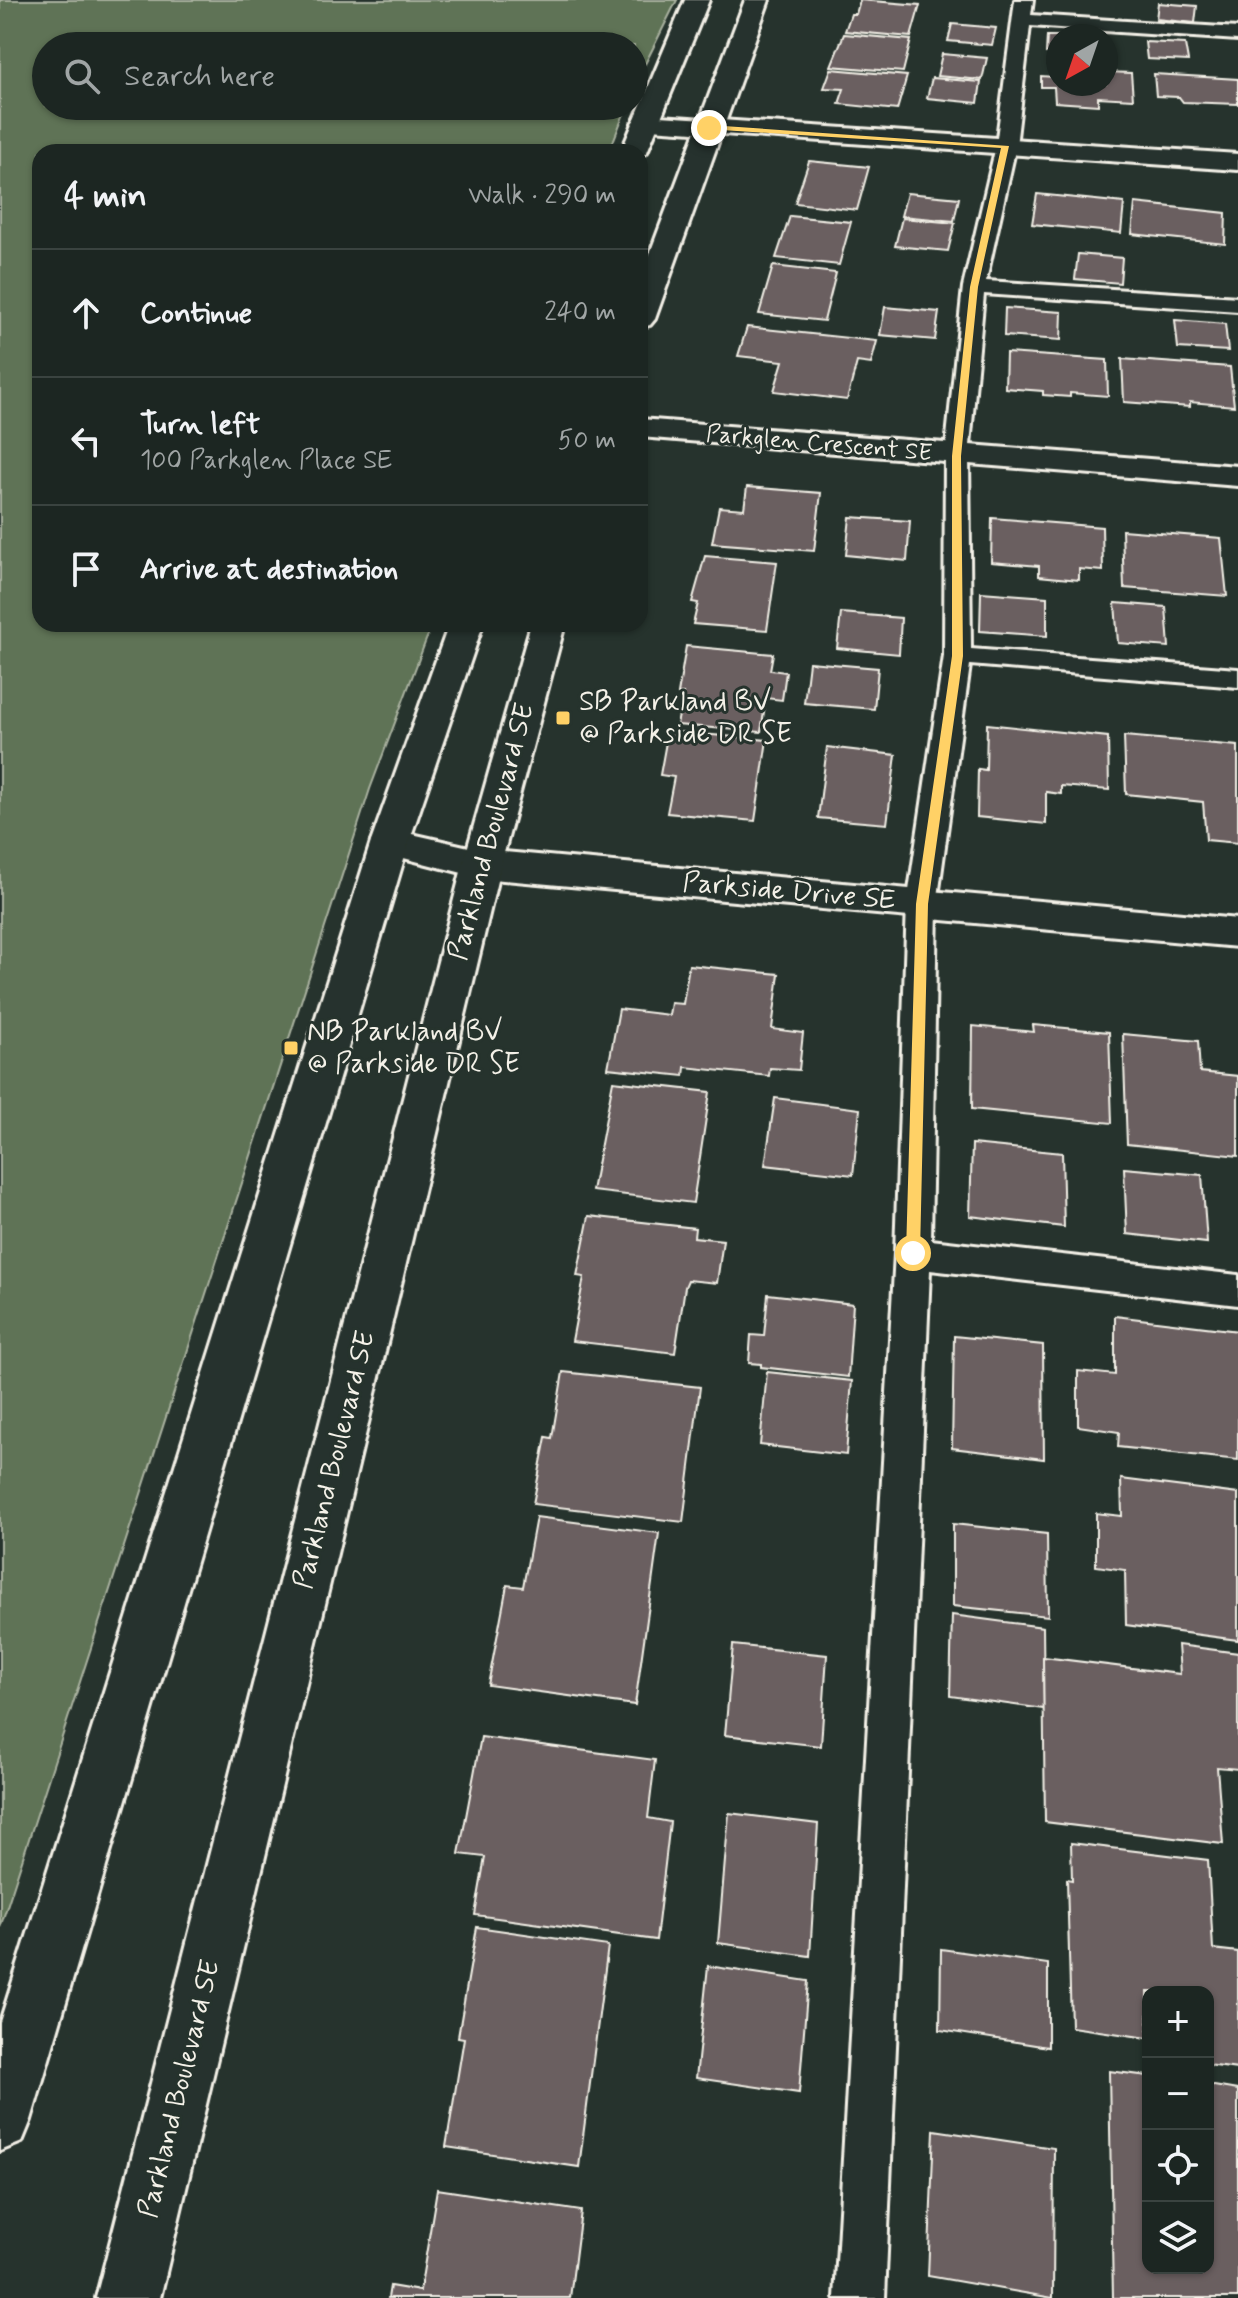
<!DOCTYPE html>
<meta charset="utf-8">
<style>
body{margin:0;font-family:Mynerve,sans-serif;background:#29322f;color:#f1f3f6}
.controls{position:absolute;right:24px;bottom:24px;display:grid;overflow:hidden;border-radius:16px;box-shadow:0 2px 6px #0004}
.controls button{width:72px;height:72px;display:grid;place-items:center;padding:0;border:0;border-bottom:2px solid #3a4340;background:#1c2622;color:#f1f3f6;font:40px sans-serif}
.compass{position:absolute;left:1046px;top:24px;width:72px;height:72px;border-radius:50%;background:#1c2622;box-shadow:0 2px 6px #0004;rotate:220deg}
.stop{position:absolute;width:24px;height:24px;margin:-18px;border:6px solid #ffd166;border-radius:50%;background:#fff}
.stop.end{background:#ffd166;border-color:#fff;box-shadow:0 2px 8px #0008}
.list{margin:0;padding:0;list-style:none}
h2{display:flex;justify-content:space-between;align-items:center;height:104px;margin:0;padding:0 32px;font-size:34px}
h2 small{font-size:26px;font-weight:400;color:#a0a5a5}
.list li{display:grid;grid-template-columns:52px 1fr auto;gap:24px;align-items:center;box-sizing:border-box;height:128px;padding:0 32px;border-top:2px solid #3a4340}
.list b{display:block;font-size:30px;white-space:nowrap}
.list p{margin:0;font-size:26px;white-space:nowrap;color:#a0a5a5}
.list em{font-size:26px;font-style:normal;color:#a0a5a5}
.icon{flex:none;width:44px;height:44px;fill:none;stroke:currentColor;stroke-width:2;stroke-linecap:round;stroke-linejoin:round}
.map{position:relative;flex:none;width:1238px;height:2298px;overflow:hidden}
.search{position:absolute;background:#1c2622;box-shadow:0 2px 6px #0004;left:32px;top:32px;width:616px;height:88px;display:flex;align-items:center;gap:20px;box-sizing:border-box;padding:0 28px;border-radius:44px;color:#a0a5a5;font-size:30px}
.panel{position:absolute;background:#1c2622;box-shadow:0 2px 6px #0004;left:32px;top:144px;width:616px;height:488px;border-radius:24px}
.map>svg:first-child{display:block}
.green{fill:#5f7357;stroke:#aab2a0;stroke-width:2}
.building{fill:#6a5e60;stroke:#f4f1e8;stroke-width:2}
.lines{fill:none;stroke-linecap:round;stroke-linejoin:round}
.service-casing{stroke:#f4f1e8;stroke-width:6}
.minor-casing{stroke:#f4f1e8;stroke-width:6}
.tertiary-casing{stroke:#f4f1e8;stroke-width:6}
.service{fill:#26332d;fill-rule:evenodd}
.minor{fill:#26332d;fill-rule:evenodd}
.tertiary{fill:#26332d;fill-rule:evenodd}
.route{fill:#ffd166}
.poi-dot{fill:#ffd166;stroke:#26332d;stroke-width:3}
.labels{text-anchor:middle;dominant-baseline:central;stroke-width:6;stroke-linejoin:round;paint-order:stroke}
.far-street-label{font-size:24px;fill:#f4f1e8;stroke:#26332d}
.poi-label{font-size:28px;fill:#f4f1e8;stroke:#26332d;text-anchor:start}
.street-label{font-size:28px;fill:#f4f1e8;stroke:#26332d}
</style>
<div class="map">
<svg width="1238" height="2298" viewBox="0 0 1238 2298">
<rect width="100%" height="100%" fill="#26332d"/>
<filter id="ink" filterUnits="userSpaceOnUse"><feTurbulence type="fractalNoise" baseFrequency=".0125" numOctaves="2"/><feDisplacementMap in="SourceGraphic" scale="16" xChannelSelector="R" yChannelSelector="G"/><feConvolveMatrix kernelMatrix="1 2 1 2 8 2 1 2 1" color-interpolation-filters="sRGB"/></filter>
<g filter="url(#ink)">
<!-- green -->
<path class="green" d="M0,0h677l-43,86v-40h-588v60h581l-18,46h-569v472h392l-62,165 -370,1139z"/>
<!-- building -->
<g class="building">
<path d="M860,0l60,5 -9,32 -66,-6 6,-17h5z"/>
<path d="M1158,3l39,3 -2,17 -39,-4z"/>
<path d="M952,24l44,4 -4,17 -44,-4z"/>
<path d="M844,34l67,6 -8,32 -72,-6z"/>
<path d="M1047,36h11v18l-12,-1z"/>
<path d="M1145,42l40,2 3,17 -41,-2z"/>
<path d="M942,54l45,4 -5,22 -45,-4z"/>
<path d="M1054,68l4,1v15h48v-12l25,1 2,26 -35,-2v8l-43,-3 -1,-15h-13v-11l13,1z"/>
<path d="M831,69l76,7 -10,34 -58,-6 5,-15 -20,-1z"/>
<path d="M1154,74l84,5v25l-55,-2 -4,-5 -23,-1z"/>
<path d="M932,78l49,4 -3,21 -51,-5z"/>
<path d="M809,161l60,6 -12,43 -62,-7z"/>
<path d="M907,193l52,5 -5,23 -53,-5z"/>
<path d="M1037,194l87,9 -3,30 -89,-9z"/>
<path d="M1135,203l91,10 -1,31 -93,-10z"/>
<path d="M790,216l61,6 -12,43 -63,-7z"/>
<path d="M902,218l53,5 -7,28 -53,-5z"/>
<path d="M1078,254l44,4 -2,25 -45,-4z"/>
<path d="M773,266l63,7 -12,48 -65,-7z"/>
<path d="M885,307l54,5 -4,28 -55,-5z"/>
<path d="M1005,308l57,4 -1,28 -57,-4z"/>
<path d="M1175,320l50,4 3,27 -50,-3z"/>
<path d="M747,327l130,14 -6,23 -14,-2 -10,38 -73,-9 9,-30 -45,-5z"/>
<path d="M1006,353l101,7 1,36 -38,-3v4l-27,-2v-4l-38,-3z"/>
<path d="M1122,359l108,8 4,39 -44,-4v5l-66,-5z"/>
<path d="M747,487l74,6 -7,58 -102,-8 7,-36 25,2z"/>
<path d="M850,517l60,4 -3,40 -61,-6z"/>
<path d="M992,518l110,9 1,44 -24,-2v11l-40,-4v-10l-48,-4z"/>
<path d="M1122,530l99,8 6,58 -103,-8z"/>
<path d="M705,556l72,6 -10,68 -74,-6 5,-21 -6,-1z"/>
<path d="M981,592l66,5v39l-67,-5z"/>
<path d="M1115,603l51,4 3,40 -51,-4z"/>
<path d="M841,613l60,5 -2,36 -62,-6z"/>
<path d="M686,646l87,8 -3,16 16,2 -4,28 -16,-2 -5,34 -84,-7 6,-31h-5z"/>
<path d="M809,662l69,6 -4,41 -70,-6z"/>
<path d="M987,724l121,13 1,53 -48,-4v8l-15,-2v32l-69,-7 1,-48 8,1z"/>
<path d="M668,731l99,9 -12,81 -88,-8 7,-36 -14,-2z"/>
<path d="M1124,736l114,10v97l-32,-3 -3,-38 -77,-8z"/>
<path d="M827,747l69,8 -9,69 -69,-6z"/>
<path d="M689,965l90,9 -7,55 31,4 -4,37 -29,-2 -1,8 -84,-9 -1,9 -76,-8 11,-59 50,6 2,-12 12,1z"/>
<path d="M1033,1025l76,7 3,91 -140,-14 1,-83 61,6z"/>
<path d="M1123,1034l75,7 2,31 38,4v80l-111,-12z"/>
<path d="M613,1081l97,11 -17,111 -101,-12z"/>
<path d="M775,1098l85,11 -7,66 -88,-10z"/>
<path d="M972,1144l90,9 2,74 -94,-11z"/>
<path d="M1124,1168l78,7 5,68 -80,-9z"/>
<path d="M589,1216l106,12 -1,9 29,3 -6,43 -29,-3 -3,7 -10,66 -103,-12 12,-64 -7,-1z"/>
<path d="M768,1294l85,10 -5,73 -87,-10v-3l-12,-1 2,-28 13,1z"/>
<path d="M1115,1316l123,15v129l-120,-13 1,-15 -41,-6v-55l37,4z"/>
<path d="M954,1336l89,9 1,114 -92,-11z"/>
<path d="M563,1372l137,15 -17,135 -150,-18 13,-67 6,1z"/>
<path d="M767,1372l85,9 -6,74 -86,-10z"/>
<path d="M1121,1479l117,15v146l-112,-15 -1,-55 -29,-4v-53l26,3z"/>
<path d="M536,1517l123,16 -24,172 -147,-20 19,-100 16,2z"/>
<path d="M953,1524l94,10 1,82 -95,-10z"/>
<path d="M952,1615l91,12 1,82 -94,-13z"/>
<path d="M733,1645l94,10 -6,91 -96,-11z"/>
<path d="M1178,1645l60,8v116l-21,-2 6,77 -178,-22 -2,-165 137,17z"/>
<path d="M481,1737l174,23 -7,58 22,4 -14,118 -181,-25 10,-58 -26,-3z"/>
<path d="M729,1813l89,11 -8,132 -92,-13z"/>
<path d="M1071,1843l137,17 5,89 25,3v117l-30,-4v-73h-60v46l-77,-11 -4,-148 5,1z"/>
<path d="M477,1927l131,19 -29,221 -133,-20 18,-109 -6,-1z"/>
<path d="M941,1949l107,15v83l-108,-17z"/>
<path d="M708,1966l100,15 -9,112 -103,-15z"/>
<path d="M1109,2071l39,5v192h60v-183l30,5v208h-125z"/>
<path d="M934,2130l120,18 -1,150 -125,-22z"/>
<path d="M437,2189l144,22 -11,87h-182l2,-12 30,5z"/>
</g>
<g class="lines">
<!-- service casing -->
<g class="service-casing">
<path id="service" d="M1015,0h18l-2,15 207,13v12l-208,-14 -14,120 -30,135 252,16v14l-254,-17 -15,162 2,193 267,20v18l-268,-22 -33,239 -6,336 307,35v30l-308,-35 -45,1028h-50l60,-1045 12,-349 37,-248 1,-200 18,-169 33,-141z"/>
</g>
<!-- minor casing -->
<g class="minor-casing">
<g id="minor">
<path d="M645,115l593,39v16l-602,-42 -4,-5 4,-5z"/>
<path d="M640,419l598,47v20l-598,-49z"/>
<path d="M390,829l92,21 756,69v28l-756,-69 -106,-27 -5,-9 5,-9z"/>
</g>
</g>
<!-- tertiary casing -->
<g class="tertiary-casing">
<g id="tertiary">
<path d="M685,0h24l-62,152 -7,6v-6h-19z"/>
<path d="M745,0h24l-114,319 -5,6 -10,3v-48z"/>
<path d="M449,624h34l-74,218 -378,1278 -9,22 -22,9v-129l371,-1180z"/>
<path d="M531,624h34l-64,240 -341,1434h-64l367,-1434z"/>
</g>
</g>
<!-- service -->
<use href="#service" class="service"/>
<!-- minor -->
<use href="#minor" class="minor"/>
<!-- tertiary -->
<use href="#tertiary" class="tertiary"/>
</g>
</g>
<!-- route -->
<path class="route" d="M709,125l300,21 -31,141 -17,169 2,200 -35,248 -8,349 -7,6 -7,-6 10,-349 36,-248v-200l18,-169 31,-139 -295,-19z"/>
<!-- markers -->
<g class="poi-dot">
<rect x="555" y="710" width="16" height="16" rx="4"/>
<rect x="283" y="1040" width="16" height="16" rx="4"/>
</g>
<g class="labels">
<!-- far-street labels -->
<g class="far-street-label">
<text transform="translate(819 444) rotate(5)">Parkglen Crescent SE</text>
</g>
<!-- poi labels -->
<g class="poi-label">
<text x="579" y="702">SB Parkland BV<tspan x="579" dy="32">@ Parkside DR SE</tspan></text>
<text x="307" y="1032">NB Parkland BV<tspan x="307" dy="32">@ Parkside DR SE</tspan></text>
</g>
<!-- street labels -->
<g class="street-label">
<text transform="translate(492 832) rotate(-75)">Parkland Boulevard SE</text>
<text transform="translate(789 892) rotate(5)">Parkside Drive SE</text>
<text transform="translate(335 1460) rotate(-76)">Parkland Boulevard SE</text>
<text transform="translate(180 2089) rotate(-76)">Parkland Boulevard SE</text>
</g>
</g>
</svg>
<div class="controls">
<button>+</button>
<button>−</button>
<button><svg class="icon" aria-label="locate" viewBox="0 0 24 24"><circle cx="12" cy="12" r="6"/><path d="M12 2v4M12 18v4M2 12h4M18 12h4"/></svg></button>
<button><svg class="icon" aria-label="layers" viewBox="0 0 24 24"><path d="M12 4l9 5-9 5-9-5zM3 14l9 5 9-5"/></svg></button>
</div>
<svg class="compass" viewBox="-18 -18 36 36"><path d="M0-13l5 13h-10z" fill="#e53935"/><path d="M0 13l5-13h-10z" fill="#a0a5a5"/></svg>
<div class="stop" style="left:913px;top:1253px"></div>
<div class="stop end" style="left:709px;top:128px"></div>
<div class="search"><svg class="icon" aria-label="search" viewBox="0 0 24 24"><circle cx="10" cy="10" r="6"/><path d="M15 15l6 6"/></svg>Search here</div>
<section class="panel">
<h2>4 min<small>Walk · 290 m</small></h2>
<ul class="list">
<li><svg class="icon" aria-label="ahead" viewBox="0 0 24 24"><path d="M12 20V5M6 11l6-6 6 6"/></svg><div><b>Continue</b></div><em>240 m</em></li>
<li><svg class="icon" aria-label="left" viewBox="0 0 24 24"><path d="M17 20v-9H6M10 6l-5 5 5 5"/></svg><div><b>Turn left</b><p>100 Parkglen Place SE</p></div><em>50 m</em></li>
<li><svg class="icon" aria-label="arrive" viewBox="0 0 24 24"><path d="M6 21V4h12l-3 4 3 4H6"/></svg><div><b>Arrive at destination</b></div></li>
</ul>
</section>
</div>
